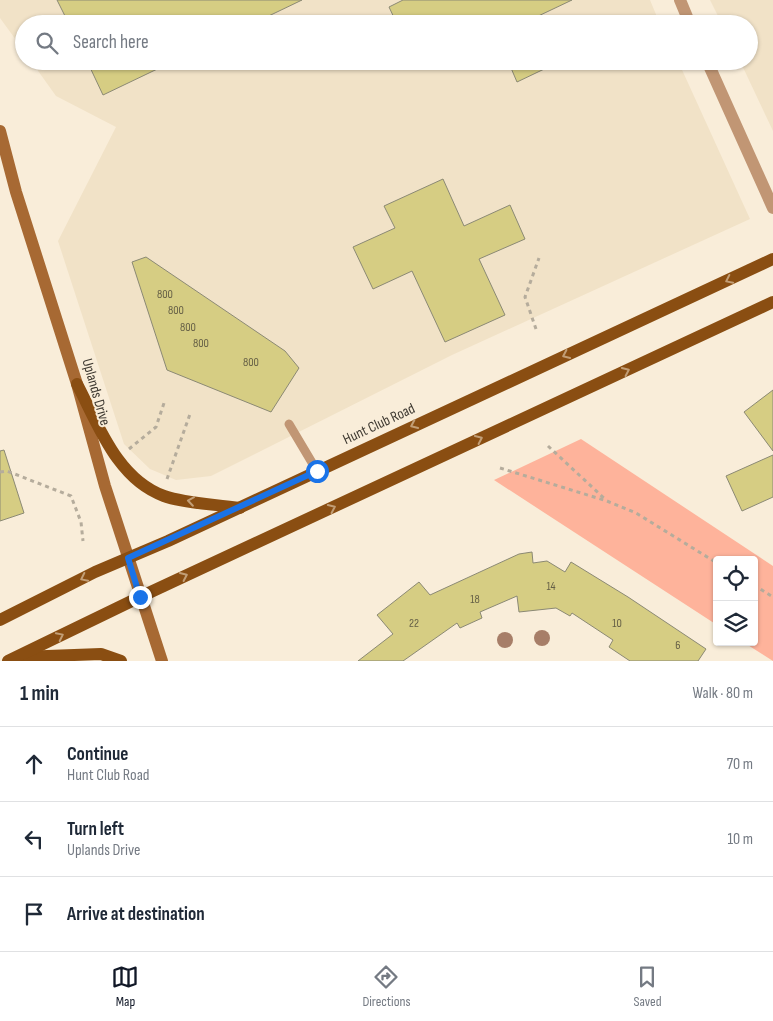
<!DOCTYPE html>
<meta charset="utf-8">
<style>
body{margin:0;font-family:"Sofia Sans Condensed",sans-serif;background:#f6f6f7;color:#1f2937}
.controls{position:absolute;right:15px;bottom:15px;display:grid;overflow:hidden;border-radius:5px;box-shadow:0 1px 4px #0004}
.controls button{width:45px;height:45px;display:grid;place-items:center;padding:0;border:0;border-bottom:1px solid #e0e1e3;background:#fff;color:#1f2937;font:25px sans-serif}
.stop{position:absolute;width:15px;height:15px;margin:-11px;border:4px solid #1a73e8;border-radius:50%;background:#fff}
.stop.end{background:#1a73e8;border-color:#fff;box-shadow:0 1px 5px #0008}
.list{margin:0;padding:0;list-style:none}
h2{display:flex;justify-content:space-between;align-items:center;height:65px;margin:0;padding:0 20px;font-size:21px}
h2 small{font-size:16px;font-weight:400;color:#747a83}
.list li{display:grid;grid-template-columns:32px 1fr auto;gap:15px;align-items:center;box-sizing:border-box;height:75px;padding:0 20px;border-top:1px solid #e0e1e3}
.list b{display:block;font-size:19px;white-space:nowrap}
.list p{margin:0;font-size:16px;white-space:nowrap;color:#747a83}
.list em{font-size:16px;font-style:normal;color:#747a83}
.icon{flex:none;width:28px;height:28px;fill:none;stroke:currentColor;stroke-width:2;stroke-linecap:round;stroke-linejoin:round}
.map{position:relative;flex:none;width:773px;height:661px;overflow:hidden}
.search{position:absolute;background:#fff;box-shadow:0 1px 4px #0004;left:15px;right:15px;top:15px;height:55px;display:flex;align-items:center;gap:12px;box-sizing:border-box;padding:0 18px;border-radius:28px;color:#747a83;font-size:19px}
.sheet{height:290px;background:#fff}
nav{display:flex;justify-content:space-around;align-items:center;box-sizing:border-box;height:70px;border-top:1px solid #e0e1e3;background:#fff;font-size:14px;color:#747a83}
nav a{display:grid;justify-items:center;gap:2px}
nav .on{color:#111827}
.map>svg:first-child{display:block}
.built{fill:#f1e2c7}
.green{fill:#feb39b}
.building{fill:#d6cd83;stroke:#8b8974}
.lines{fill:none;stroke-linecap:round;stroke-linejoin:round}
.path{stroke:#b5ac9c;stroke-width:3;stroke-dasharray:4 4;stroke-linecap:butt}
.lane{stroke:#c19674;stroke-width:9}
.street{stroke:#c19674;stroke-width:12}
.secondary{stroke:#a76933;stroke-width:12}
.primary{stroke:#8a4e12;stroke-width:12}
.tree{fill:#a77e68}
.oneway{stroke:#c29e76}
.route{stroke:#1a73e8;stroke-width:6}
.labels{text-anchor:middle;dominant-baseline:central;stroke-width:4;stroke-linejoin:round;paint-order:stroke}
.number-label{font-size:12px;fill:#655f46}
.street-label{font-size:15px;fill:#3f3a32;stroke:#f9edd9}
</style>
<div class="map">
<svg width="773" height="661" viewBox="0 0 773 661">
<rect width="100%" height="100%" fill="#f9edd9"/>
<!-- built -->
<g class="built">
<path d="M0,0h650l10,24h-636v27l-24,-33z"/>
<path d="M710,0h63v131l-33,-70h9v-37h-27z"/>
<path d="M31,61h647l72,158 -298,136 -241,121 -35,4 -26,-11 -26,-25 -66,-203 58,-114 -60,-31z"/>
</g>
<!-- green -->
<path class="green" d="M581,439l192,127v95l-30,-19h11v-82h-37v65l-223,-145z"/>
<!-- building -->
<g class="building">
<path d="M57,0h245l-50,24h-183z"/>
<path d="M403,0h169l-40,19 2,5h-137l-8,-17z"/>
<path d="M87,61h87l-71,34z"/>
<path d="M508,61h53l-44,21z"/>
<path d="M443,179l21,47 46,-21 15,34 -46,20 26,56 -60,27 -33,-71 -39,18 -20,-42 42,-19 -11,-22z"/>
<path d="M146,257l139,94 14,17 -28,44 -104,-42 -35,-108z"/>
<path d="M773,390v61l-29,-39z"/>
<path d="M4,450l20,63 -24,8v-70z"/>
<path d="M773,455v42l-31,14 -16,-35z"/>
<path d="M532,552l1,11 14,-2 18,11 6,-10 57,35 78,52 -8,12h-68l-21,-14 4,-7 -41,-27 -2,3 -14,-8 -37,4 -2,-16 -37,16 2,6 -22,10 -3,-5 -54,38h-45l35,-27 -16,-19 42,-33 11,13 89,-41z"/>
</g>
<g class="lines">
<!-- path -->
<g class="path">
<path d="M536,329l-11,-32 14,-39"/>
<path d="M548,446l58,54"/>
<path d="M129,449l27,-22 8,-24"/>
<path d="M500,468l107,33 29,12 81,50"/>
<path d="M0,472l7,-1 64,25 10,26 2,19"/>
<path d="M167,479l23,-65"/>
<path d="M754,585l19,12"/>
</g>
<!-- lane -->
<path class="lane" d="M289,424l28,47"/>
<!-- street -->
<g class="street">
<path d="M680,0l10,24"/>
<path d="M707,61l66,147"/>
</g>
<!-- secondary -->
<path class="secondary" d="M0,131l16,61 61,192 28,102 57,175"/>
<!-- primary -->
<g class="primary">
<path d="M77,384c21,40 40,95 87,112 23,8 51,8 76,12"/>
<path d="M0,620l95,-48 73,-31 605,-282"/>
<path d="M21,657l80,-3 20,7"/>
<path d="M8,661l132,-64 633,-295"/>
</g>
</g>
<!-- trees -->
<g class="tree">
<circle cx="542" cy="638" r="8"/>
<circle cx="505" cy="640" r="8"/>
</g>
<!-- one-way arrows -->
<defs><path id="oneway-chevron" d="M-2-3.5L2.5 0L-2 3.5" fill="none" stroke-width="1.6" stroke-linecap="round" stroke-linejoin="round" transform="scale(1.25)"/></defs>
<g class="oneway">
<use href="#oneway-chevron" transform="translate(729 280) rotate(154)"/>
<use href="#oneway-chevron" transform="translate(566 355) rotate(155)"/>
<use href="#oneway-chevron" transform="translate(626 371) rotate(-25)"/>
<use href="#oneway-chevron" transform="translate(414 425) rotate(155)"/>
<use href="#oneway-chevron" transform="translate(479 439) rotate(-25)"/>
<use href="#oneway-chevron" transform="translate(191 501) rotate(-172)"/>
<use href="#oneway-chevron" transform="translate(332 508) rotate(-25)"/>
<use href="#oneway-chevron" transform="translate(184 576) rotate(-25)"/>
<use href="#oneway-chevron" transform="translate(84 578) rotate(154)"/>
<use href="#oneway-chevron" transform="translate(60 636) rotate(-26)"/>
</g>
<g class="lines">
<!-- route -->
<path class="route" d="M140,597l-12,-39 189,-87"/>
</g>
<g class="labels">
<!-- number labels -->
<g class="number-label">
<text x="165" y="294">800</text>
<text x="176" y="310">800</text>
<text x="188" y="327">800</text>
<text x="201" y="343">800</text>
<text x="251" y="362">800</text>
<text x="551" y="586">14</text>
<text x="475" y="599">18</text>
<text x="414" y="623">22</text>
<text x="617" y="623">10</text>
<text x="678" y="645">6</text>
</g>
<!-- street labels -->
<g class="street-label">
<text transform="translate(96 392) rotate(74)">Uplands Drive</text>
<text transform="translate(379 424) rotate(-25)">Hunt Club Road</text>
</g>
</g>
</svg>
<div class="controls">
<button><svg class="icon" aria-label="locate" viewBox="0 0 24 24"><circle cx="12" cy="12" r="6"/><path d="M12 2v4M12 18v4M2 12h4M18 12h4"/></svg></button>
<button><svg class="icon" aria-label="layers" viewBox="0 0 24 24"><path d="M12 4l9 5-9 5-9-5zM3 14l9 5 9-5"/></svg></button>
</div>
<div class="stop" style="left:317px;top:471px"></div>
<div class="stop end" style="left:140px;top:597px"></div>
<div class="search"><svg class="icon" aria-label="search" viewBox="0 0 24 24"><circle cx="10" cy="10" r="6"/><path d="M15 15l6 6"/></svg>Search here</div>
</div>
<section class="sheet">
<h2>1 min<small>Walk · 80 m</small></h2>
<ul class="list">
<li><svg class="icon" aria-label="ahead" viewBox="0 0 24 24"><path d="M12 20V5M6 11l6-6 6 6"/></svg><div><b>Continue</b><p>Hunt Club Road</p></div><em>70 m</em></li>
<li><svg class="icon" aria-label="left" viewBox="0 0 24 24"><path d="M17 20v-9H6M10 6l-5 5 5 5"/></svg><div><b>Turn left</b><p>Uplands Drive</p></div><em>10 m</em></li>
<li><svg class="icon" aria-label="arrive" viewBox="0 0 24 24"><path d="M6 21V4h12l-3 4 3 4H6"/></svg><div><b>Arrive at destination</b></div></li>
</ul>
</section>
<nav>
<a class="on"><svg class="icon" aria-label="map" viewBox="0 0 24 24"><path d="M3 6l6-2 6 2 6-2v14l-6 2-6-2-6 2zM9 4v14M15 6v14"/></svg>Map</a>
<a><svg class="icon" aria-label="directions" viewBox="0 0 24 24"><path d="M12 3l9 9-9 9-9-9zM9 14v-3h6M13 9l2 2-2 2"/></svg>Directions</a>
<a><svg class="icon" aria-label="saved" viewBox="0 0 24 24"><path d="M7 4h10v16l-5-4-5 4z"/></svg>Saved</a>
</nav>
